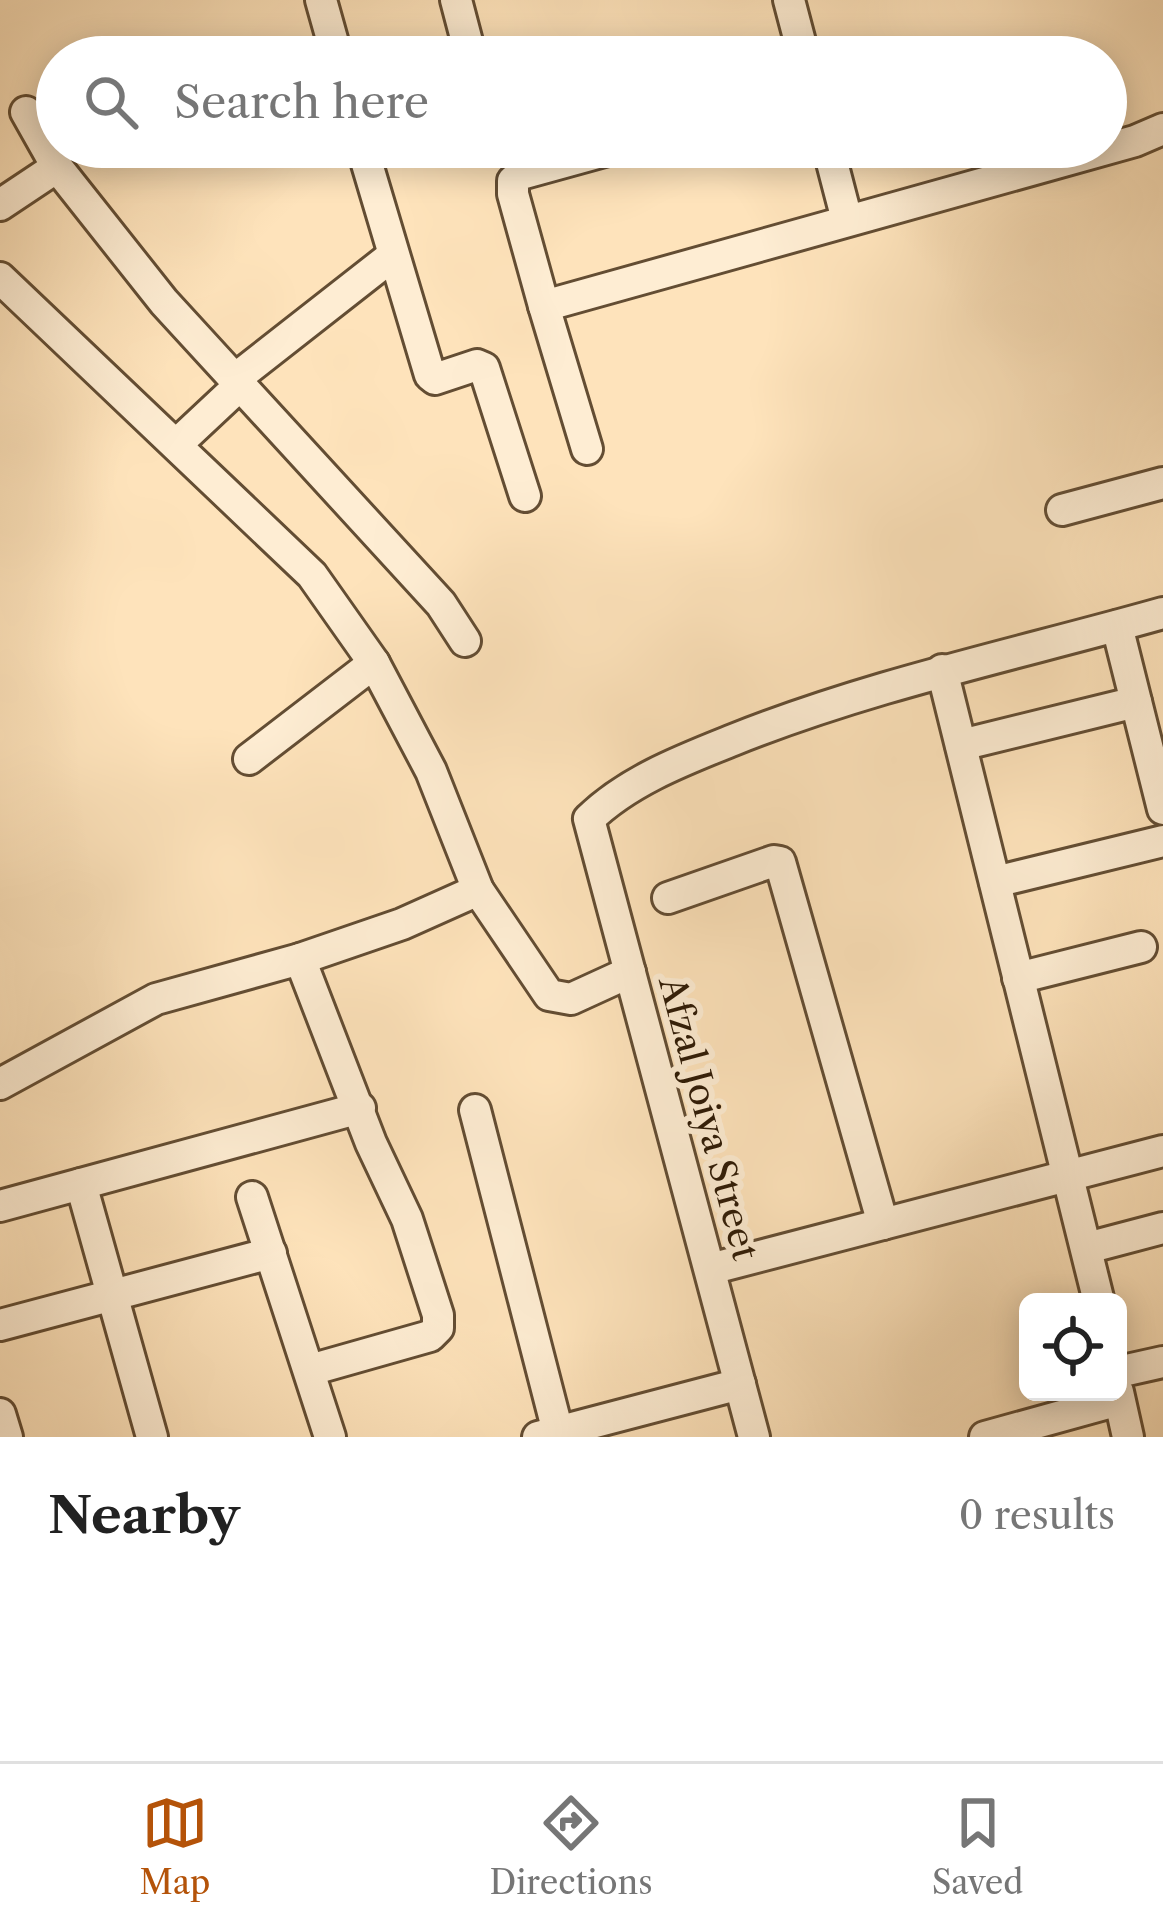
<!DOCTYPE html>
<style>
body{margin:0;font-family:"Libre Caslon Text",serif;background:#f2f2f2;color:#222}
.controls{position:absolute;right:36px;bottom:36px;display:grid;overflow:hidden;border-radius:18px;box-shadow:0 6px 30px #0003}
.controls button{width:108px;height:108px;display:grid;place-items:center;padding:0;border:0;border-bottom:3px solid #e0e0e0;background:#fff;color:#222;font:60px sans-serif}
.list{margin:0;padding:0;list-style:none}
h2{display:flex;justify-content:space-between;align-items:center;height:156px;margin:0;padding:0 48px;font-size:51px}
h2 small{font-size:39px;font-weight:400;color:#767676}
.icon{flex:none;width:66px;height:66px;fill:none;stroke:currentColor;stroke-width:2;stroke-linecap:round;stroke-linejoin:round}
.map{position:relative;flex:none;width:1163px;height:1437px;overflow:hidden}
.search{position:absolute;background:#fff;box-shadow:0 6px 30px #0003;left:36px;right:36px;top:36px;height:132px;display:flex;align-items:center;gap:30px;box-sizing:border-box;padding:0 42px;border-radius:66px;color:#767676;font-size:45px}
.sheet{height:324px;background:#fff}
nav{display:flex;justify-content:space-around;align-items:center;box-sizing:border-box;height:168px;border-top:3px solid #e0e0e0;background:#fff;font-size:33px;color:#767676}
nav a{display:grid;justify-items:center;gap:6px}
nav .on{color:#b45309}
.map>svg:first-child{display:block}
.lines{fill:none;stroke-linecap:round;stroke-linejoin:round}
.street-casing{stroke:#634d33;stroke-width:36}
.street{stroke:#feedd3;stroke-width:30}
.labels{text-anchor:middle;dominant-baseline:central;stroke-width:12;stroke-linejoin:round;paint-order:stroke}
.street-label{font-size:36px;fill:#2f1b06;stroke:#feedd3}
</style>
<div class="map">
<svg width="1163" height="1437" viewBox="0 0 1163 1437">
<rect width="100%" height="100%" fill="#fee3bb"/>
<filter id="stains"><feTurbulence type="fractalNoise" baseFrequency=".00167" numOctaves="4"/><feColorMatrix values="0 0 0 0 .2 0 0 0 0 .09 0 0 0 0 .02 0 0 0 .5 -.17"/></filter>
<radialGradient id="worn" r=".72"><stop offset=".6" stop-color="#630" stop-opacity="0"/><stop offset="1" stop-color="#630" stop-opacity=".3"/></radialGradient>
<g class="lines">
<!-- street casing -->
<g class="street-casing">
<g id="street">
<path d="M321,0l16,57"/>
<path d="M456,0l15,57"/>
<path d="M789,0l15,57"/>
<path d="M26,112l31,55 107,135 277,302 24,37"/>
<path d="M362,147l68,228 5,4 42,-14 7,3 41,128"/>
<path d="M619,147l-98,27 -8,7v13l31,112 591,-165 28,-12"/>
<path d="M828,147l19,73"/>
<path d="M0,205l57,-38"/>
<path d="M0,278l312,297 62,88 57,108 47,119 71,105 22,4 59,-27"/>
<path d="M544,306l43,143"/>
<path d="M235,379l157,-123"/>
<path d="M177,444l63,-59"/>
<path d="M1062,510l101,-27"/>
<path d="M1117,626l46,183"/>
<path d="M942,670l157,632"/>
<path d="M961,745l175,-43"/>
<path d="M249,759l125,-96"/>
<path d="M995,882l168,-41"/>
<path d="M668,898l106,-37 6,1 103,362"/>
<path d="M300,959l71,184 36,76 31,96v13l-8,8 -120,34"/>
<path d="M1018,978l123,-31"/>
<path d="M0,1084l156,-85 144,-40 102,-35 76,-34"/>
<path d="M475,1110l83,322"/>
<path d="M81,1184l71,253"/>
<path d="M252,1197l78,240"/>
<path d="M0,1206l360,-98"/>
<path d="M1087,1248l76,-20"/>
<path d="M710,1269l453,-118"/>
<path d="M0,1325l271,-72"/>
<path d="M1118,1372l45,-10"/>
<path d="M1118,1392l10,45"/>
<path d="M0,1414l7,23"/>
<path d="M538,1437l202,-53"/>
<path d="M754,1437l-165,-618c39,-38 94,-59 144,-79 140,-56 285,-86 430,-127"/>
<path d="M985,1437l134,-37"/>
</g>
</g>
<!-- street -->
<use href="#street" class="street"/>
</g>
<g class="labels">
<!-- street labels -->
<g class="street-label">
<text transform="translate(709 1118) rotate(75)">Afzal Joiya Street</text>
</g>
</g>
<rect width="100%" height="100%" filter="url(#stains)"/>
<rect width="100%" height="100%" fill="url(#worn)"/>
</svg>
<div class="controls">
<button><svg class="icon" aria-label="locate" viewBox="0 0 24 24"><circle cx="12" cy="12" r="6"/><path d="M12 2v4M12 18v4M2 12h4M18 12h4"/></svg></button>
</div>
<div class="search"><svg class="icon" aria-label="search" viewBox="0 0 24 24"><circle cx="10" cy="10" r="6"/><path d="M15 15l6 6"/></svg>Search here</div>
</div>
<section class="sheet">
<h2>Nearby<small>0 results</small></h2>
<ul class="list">
</ul>
</section>
<nav>
<a class="on"><svg class="icon" aria-label="map" viewBox="0 0 24 24"><path d="M3 6l6-2 6 2 6-2v14l-6 2-6-2-6 2zM9 4v14M15 6v14"/></svg>Map</a>
<a><svg class="icon" aria-label="directions" viewBox="0 0 24 24"><path d="M12 3l9 9-9 9-9-9zM9 14v-3h6M13 9l2 2-2 2"/></svg>Directions</a>
<a><svg class="icon" aria-label="saved" viewBox="0 0 24 24"><path d="M7 4h10v16l-5-4-5 4z"/></svg>Saved</a>
</nav>
